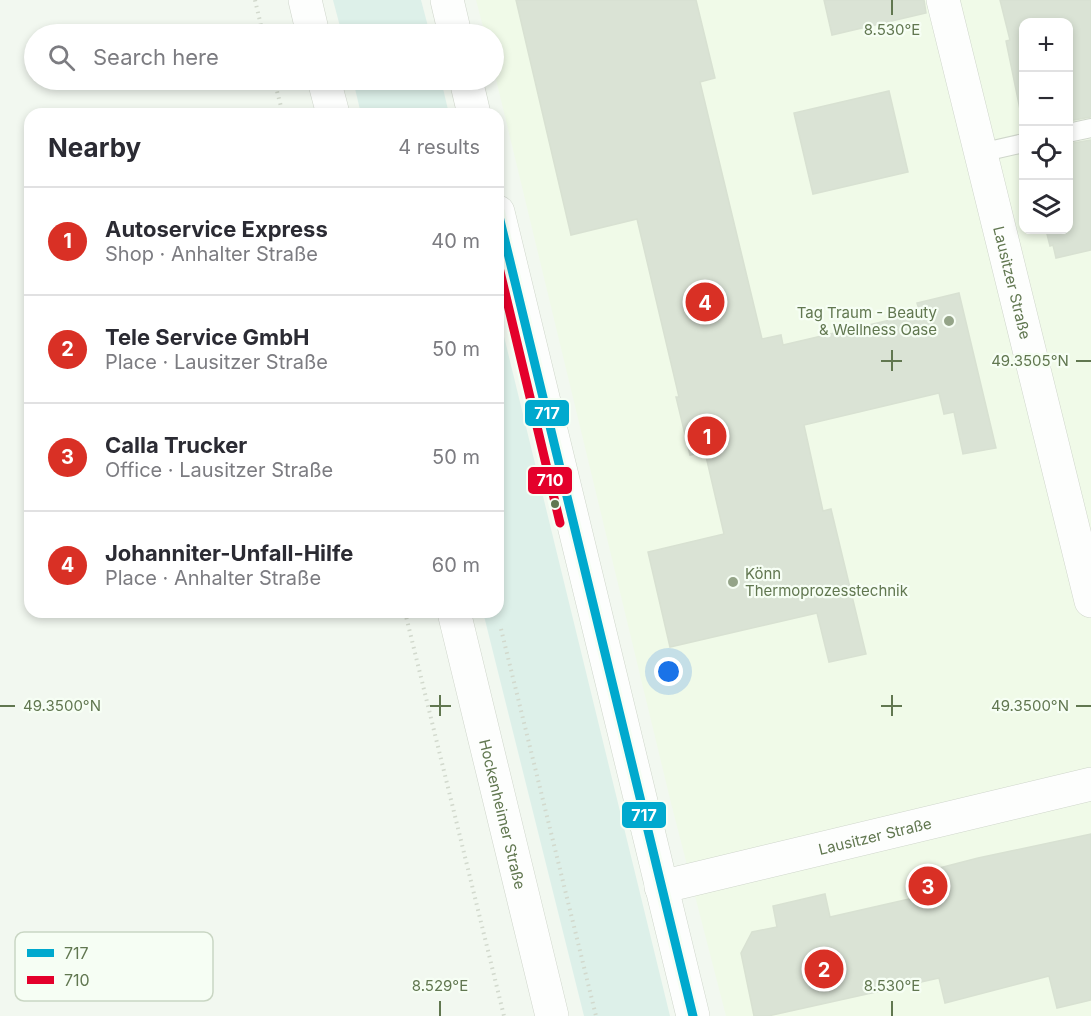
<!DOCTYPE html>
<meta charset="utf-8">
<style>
body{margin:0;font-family:Inter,sans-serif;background:#f2f2f3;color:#2b2b33}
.controls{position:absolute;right:18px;top:18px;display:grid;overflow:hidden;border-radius:12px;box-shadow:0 3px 9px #0003}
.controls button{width:54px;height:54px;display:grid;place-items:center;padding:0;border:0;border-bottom:2px solid #e1e1e2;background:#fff;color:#2b2b33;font:30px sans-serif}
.you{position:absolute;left:669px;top:672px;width:21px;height:21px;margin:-15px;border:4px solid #fff;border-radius:50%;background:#1a73e8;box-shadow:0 0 0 9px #1a73e833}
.badge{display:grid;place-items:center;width:39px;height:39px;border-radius:50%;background:#d93025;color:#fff;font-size:20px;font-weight:700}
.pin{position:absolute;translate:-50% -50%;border:3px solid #fff;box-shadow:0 2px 6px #0006}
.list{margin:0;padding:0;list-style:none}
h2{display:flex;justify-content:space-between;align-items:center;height:78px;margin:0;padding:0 24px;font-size:26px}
h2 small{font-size:20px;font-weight:400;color:#7c7c81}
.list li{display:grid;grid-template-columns:39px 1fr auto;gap:18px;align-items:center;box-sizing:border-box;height:108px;padding:0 24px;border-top:2px solid #e1e1e2}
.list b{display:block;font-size:22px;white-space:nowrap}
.list p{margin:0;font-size:20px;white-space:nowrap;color:#7c7c81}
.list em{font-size:20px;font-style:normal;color:#7c7c81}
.icon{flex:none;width:33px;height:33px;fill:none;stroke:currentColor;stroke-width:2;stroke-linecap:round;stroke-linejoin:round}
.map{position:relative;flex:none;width:1091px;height:1016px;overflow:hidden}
.search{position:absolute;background:#fff;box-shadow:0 3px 9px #0003;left:24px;top:24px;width:480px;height:66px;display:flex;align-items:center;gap:15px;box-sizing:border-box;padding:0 21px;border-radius:33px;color:#7c7c81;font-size:22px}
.panel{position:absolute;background:#fff;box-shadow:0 3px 9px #0003;left:24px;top:108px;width:480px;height:510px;border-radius:18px}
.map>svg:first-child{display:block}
.commercial{fill:#f0fae8;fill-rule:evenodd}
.green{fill:#ddf0e9}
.building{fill:#dae3d5;stroke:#d8e1d2;stroke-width:1.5}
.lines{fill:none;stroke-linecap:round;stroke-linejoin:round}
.service-casing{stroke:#cfd6cb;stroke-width:20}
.minor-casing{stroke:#cfd6cb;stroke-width:34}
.tertiary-casing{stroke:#cfd6cb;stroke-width:34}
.path{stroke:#d2d9cd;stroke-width:4;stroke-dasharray:1.5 4.5;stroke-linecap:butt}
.service{stroke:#fdfefd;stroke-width:18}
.minor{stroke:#fdfefd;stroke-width:33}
.tertiary{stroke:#fdfefd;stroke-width:33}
.bus-1-casing{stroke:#f6fef4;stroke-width:14}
.bus-2-casing{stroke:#f6fef4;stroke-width:14}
.bus-1{stroke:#00a9ce;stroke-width:9}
.bus-2{stroke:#e4002b;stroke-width:9}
.ticks{fill:none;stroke:#617750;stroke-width:2}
.poi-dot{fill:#94a488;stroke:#f6fef4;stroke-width:2}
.bus-dot{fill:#617750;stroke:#f6fef4;stroke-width:2}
.labels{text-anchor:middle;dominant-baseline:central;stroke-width:4.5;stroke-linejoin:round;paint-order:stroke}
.street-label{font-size:15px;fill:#617750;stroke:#f6fef4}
.poi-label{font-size:15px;fill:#617750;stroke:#f6fef4;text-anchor:end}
.key{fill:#f6fef4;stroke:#c9d6c3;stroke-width:1.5}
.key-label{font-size:16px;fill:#617750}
.ticks-label{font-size:15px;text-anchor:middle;fill:#617750;stroke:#f6fef4;stroke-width:4.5;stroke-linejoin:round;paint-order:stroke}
.line-badge{stroke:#f6fef4;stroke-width:2}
.badge-label{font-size:16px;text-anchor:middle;font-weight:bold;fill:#fff}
</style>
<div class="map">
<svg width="1091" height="1016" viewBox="0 0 1091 1016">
<rect width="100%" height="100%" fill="#f2f8f0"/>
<!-- commercial -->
<path class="commercial" d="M476,0h615v1016h-365l-55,-213 -177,-732v-37h-9zM1024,22h44v208h-44z"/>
<!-- green -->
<g class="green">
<path d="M333,0h88l9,34h-88z"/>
<path d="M353,80h88l8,34h-88z"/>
<path d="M498,312l172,704h-86l-101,-404h15z"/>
</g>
<!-- building -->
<g class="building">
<path d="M516,0h180l19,78 -15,4 62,257 19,-4 2,10 137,-32 -3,-10 42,-10 37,155 -33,6 -9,-42 -10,2 -5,-21 -135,32 19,86 8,-2 35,145 -37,8 -12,-49 -147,34 -22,-95 76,-18 -19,-82 -15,3 -14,-58h3l-42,-178 -66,16z"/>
<path d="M824,0h100l2,13 -94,22z"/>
<path d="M1000,0h91v117l-23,4v-99h-45v102l-17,-83 4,-1z"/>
<path d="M889,91l19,81 -95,22 -19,-81z"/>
<path d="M1091,140v110l-35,8 -3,-13 -3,1 -4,-16h22v-86z"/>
<path d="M1091,834v166l-34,8 -8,-32 -104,27 -6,-25 -171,38h-14l-13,-63 11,-21 25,-5 -4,-21 52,-12 5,23 88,-20 -6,-22 66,-17z"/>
</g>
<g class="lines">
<!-- service casing -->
<g class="service-casing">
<g id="service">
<path d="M1068,133l23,-5"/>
<path d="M980,153l44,-10"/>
</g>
</g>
<!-- minor casing -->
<g class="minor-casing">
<g id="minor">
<path d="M447,0l8,34"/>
<path id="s1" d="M943,0l148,601"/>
<path d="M466,80l8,34"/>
<path d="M498,212l195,804"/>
<path id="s2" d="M661,887l430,-103"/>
</g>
</g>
<!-- tertiary casing -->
<g class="tertiary-casing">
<g id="tertiary">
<path d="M305,0l8,34"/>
<path d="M324,80l9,34"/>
<path id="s3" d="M454,612l98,404"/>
</g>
</g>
<!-- path -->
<g class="path">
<path d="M255,0l8,34"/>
<path d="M274,80l9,34"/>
<path d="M405,612l99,404"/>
<path d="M501,629l95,387"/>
</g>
<!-- service -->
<use href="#service" class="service"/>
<!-- minor -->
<use href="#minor" class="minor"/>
<!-- tertiary -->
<use href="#tertiary" class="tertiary"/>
<!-- bus-1 casing -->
<g class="bus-1-casing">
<path id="bus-1" d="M498,212l195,804"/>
</g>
<!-- bus-2 casing -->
<g class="bus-2-casing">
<path id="bus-2" d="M498,263l62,260"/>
</g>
<!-- bus-1 -->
<use href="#bus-1" class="bus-1"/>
<!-- bus-2 -->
<use href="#bus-2" class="bus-2"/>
</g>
<!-- ticks -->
<path class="ticks" d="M892,0v15M892,350v21M881,361h21M1076,361h15M440,695v21M892,695v21M0,706h15M430,706h21M881,706h21M1076,706h15M440,1001v15M892,1001v15"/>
<!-- markers -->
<g class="poi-dot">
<circle cx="949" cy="321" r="6"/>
<circle cx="733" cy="582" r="6"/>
</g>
<circle class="bus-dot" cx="555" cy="504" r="5"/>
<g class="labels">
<!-- street labels -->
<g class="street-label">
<text stroke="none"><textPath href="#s1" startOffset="291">Lausitzer Straße</textPath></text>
<text stroke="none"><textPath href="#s3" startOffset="208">Hockenheimer Straße</textPath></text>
<text stroke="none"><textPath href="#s2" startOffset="220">Lausitzer Straße</textPath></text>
</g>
<!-- poi labels -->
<g class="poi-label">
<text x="937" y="312">Tag Traum - Beauty<tspan x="937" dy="17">&amp; Wellness Oase</tspan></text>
<text x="745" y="573" text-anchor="start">Könn<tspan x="745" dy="17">Thermoprozesstechnik</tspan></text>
</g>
</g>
<!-- legend -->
<rect x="15" y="932" width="198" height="69" rx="9" class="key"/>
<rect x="27" y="949" width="27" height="8" fill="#00a9ce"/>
<rect x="27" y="976" width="27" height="8" fill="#e4002b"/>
<g class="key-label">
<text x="64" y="959">717</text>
<text x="64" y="986">710</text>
</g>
<g class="ticks-label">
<text x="892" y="35">8.530°E</text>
<text x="1030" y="366">49.3505°N</text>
<text x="62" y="711">49.3500°N</text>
<text x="1030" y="711">49.3500°N</text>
<text x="440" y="991">8.529°E</text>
<text x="892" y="991">8.530°E</text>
</g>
<g class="line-badge">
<rect x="524" y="399" width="46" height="28" rx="6" fill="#00a9ce"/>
<rect x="527" y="466" width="46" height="29" rx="6" fill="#e4002b"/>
<rect x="621" y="801" width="46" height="28" rx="6" fill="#00a9ce"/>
</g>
<g class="badge-label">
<text x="547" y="419">717</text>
<text x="550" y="486">710</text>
<text x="644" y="821">717</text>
</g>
</svg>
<div class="controls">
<button>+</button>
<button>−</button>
<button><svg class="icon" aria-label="locate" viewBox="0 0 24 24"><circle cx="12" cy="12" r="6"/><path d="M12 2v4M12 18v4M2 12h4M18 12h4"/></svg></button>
<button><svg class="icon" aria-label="layers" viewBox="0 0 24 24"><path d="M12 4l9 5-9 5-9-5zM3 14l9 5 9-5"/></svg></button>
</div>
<div class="you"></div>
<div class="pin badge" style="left:707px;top:436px">1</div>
<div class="pin badge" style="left:824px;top:969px">2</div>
<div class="pin badge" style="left:928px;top:886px">3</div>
<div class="pin badge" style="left:705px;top:302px">4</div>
<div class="search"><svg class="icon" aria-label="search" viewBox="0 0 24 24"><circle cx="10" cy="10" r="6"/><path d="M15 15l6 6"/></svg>Search here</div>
<section class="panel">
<h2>Nearby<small>4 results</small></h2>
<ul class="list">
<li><span class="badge">1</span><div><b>Autoservice Express</b><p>Shop · Anhalter Straße</p></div><em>40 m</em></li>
<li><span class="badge">2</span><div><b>Tele Service GmbH</b><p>Place · Lausitzer Straße</p></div><em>50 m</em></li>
<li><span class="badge">3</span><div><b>Calla Trucker</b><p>Office · Lausitzer Straße</p></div><em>50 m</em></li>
<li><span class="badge">4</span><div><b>Johanniter-Unfall-Hilfe</b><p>Place · Anhalter Straße</p></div><em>60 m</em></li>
</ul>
</section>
</div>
